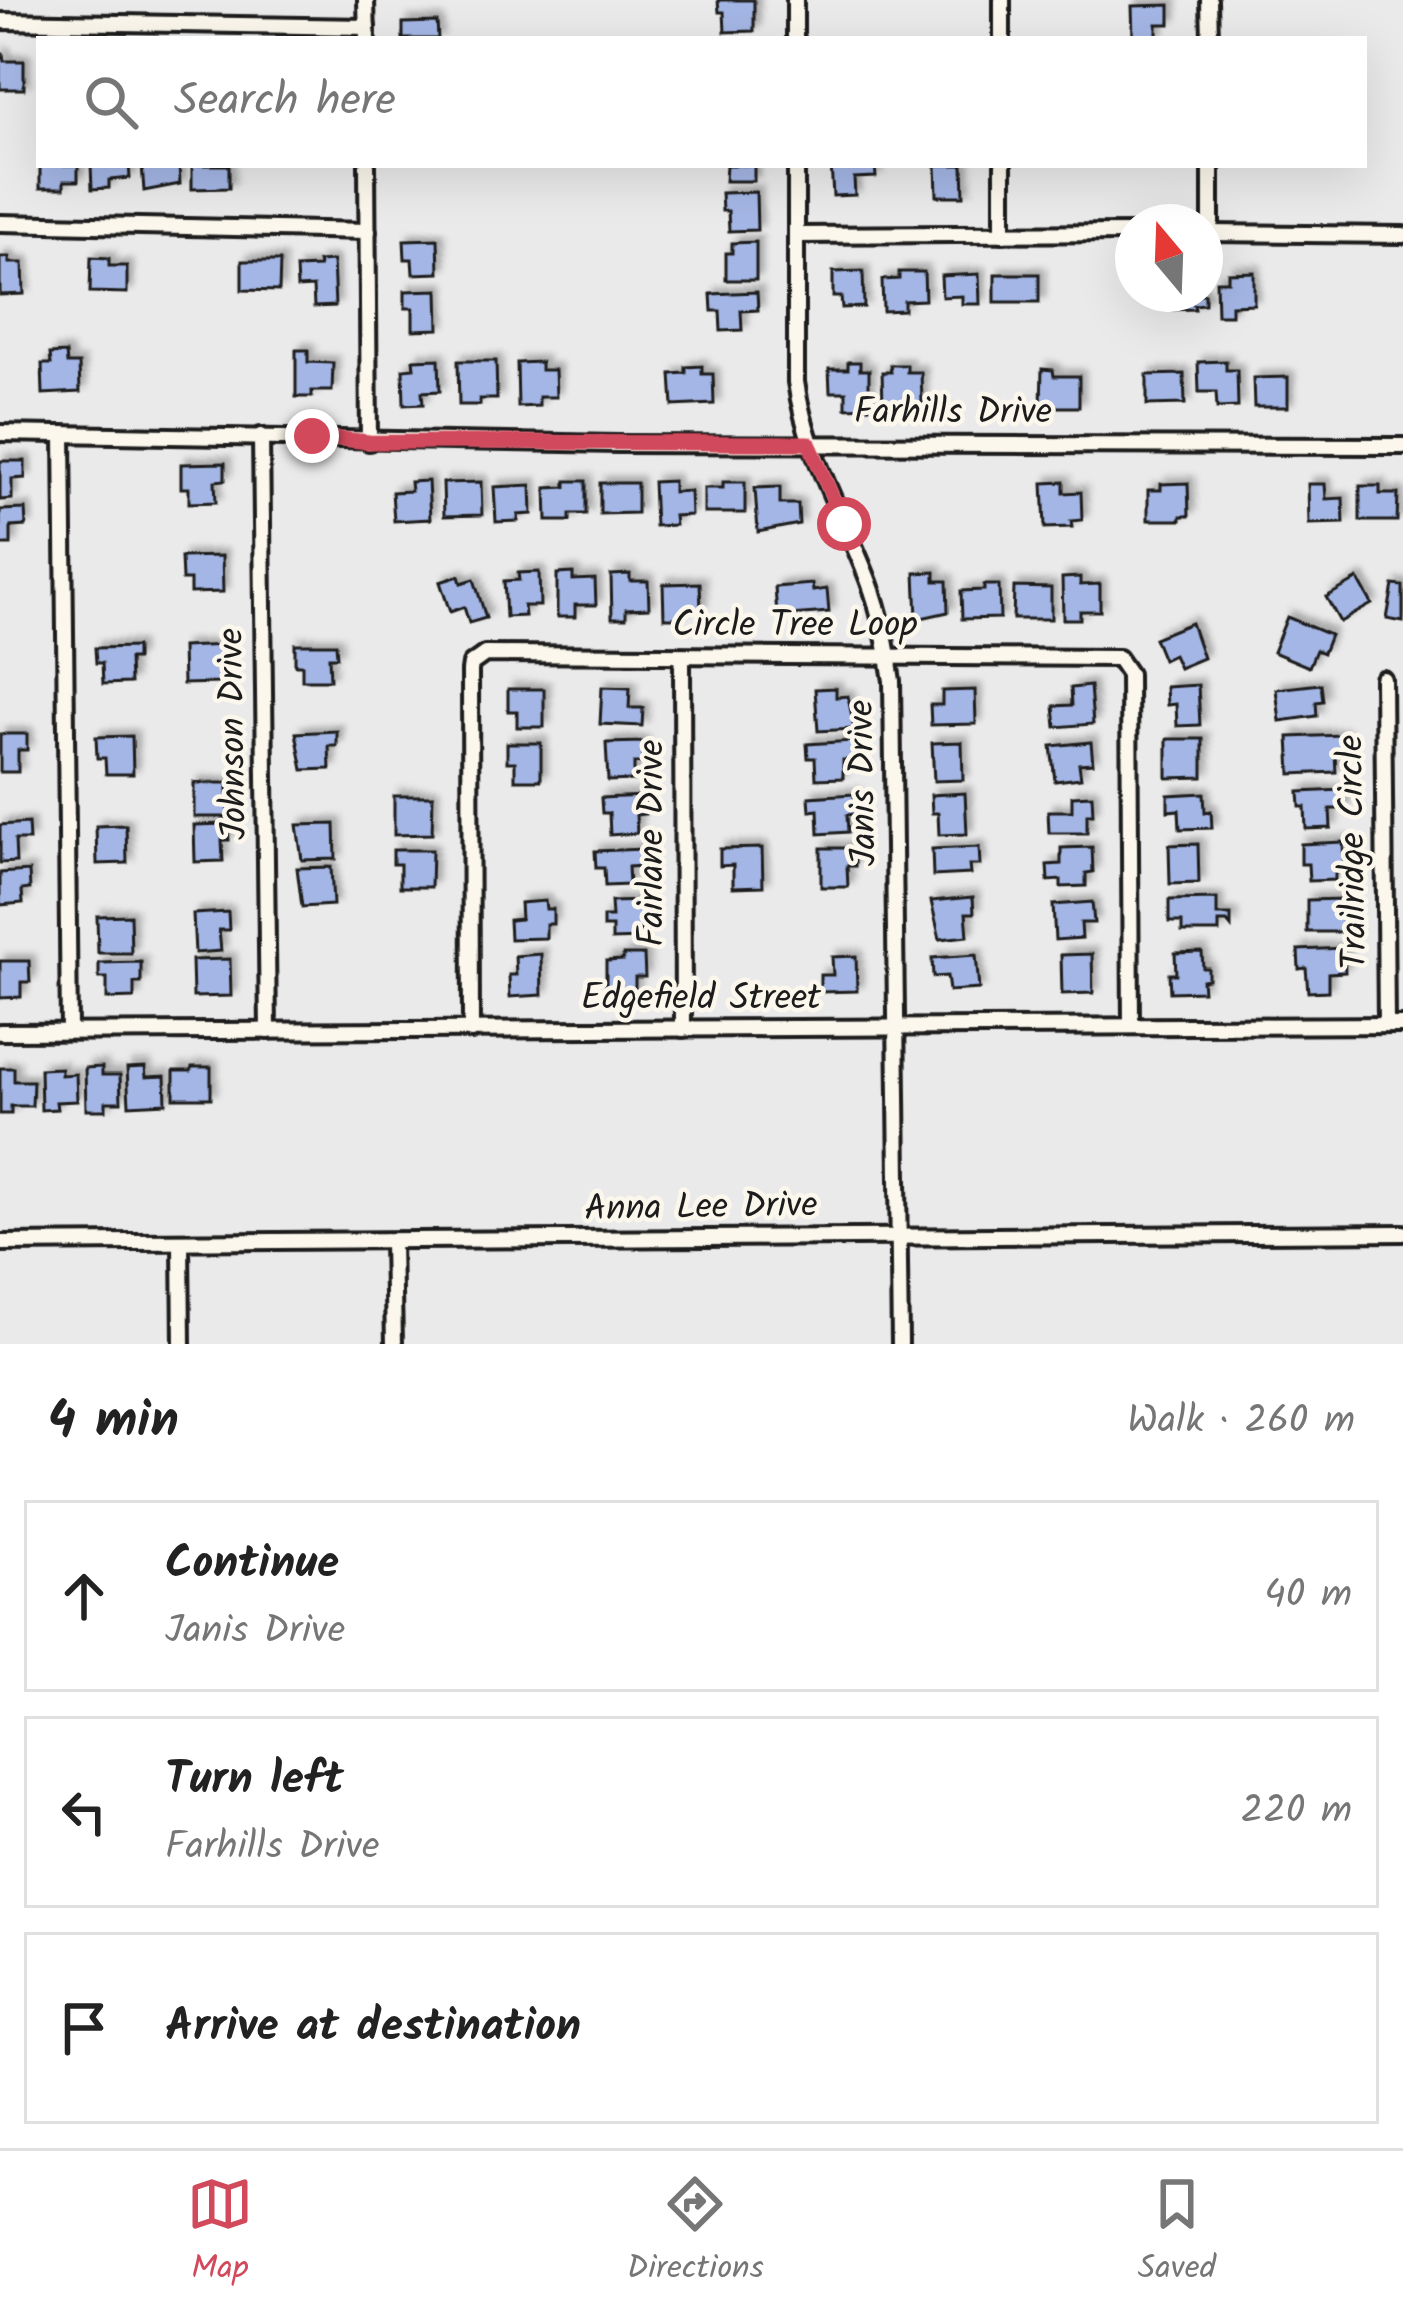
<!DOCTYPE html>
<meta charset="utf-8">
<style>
body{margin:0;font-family:Kalam,sans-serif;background:#f2f2f2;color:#222}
.compass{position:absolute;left:1115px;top:204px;width:108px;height:108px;border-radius:50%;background:#fff;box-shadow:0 12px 48px #0002;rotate:341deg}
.stop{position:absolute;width:36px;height:36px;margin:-27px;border:9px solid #d1495b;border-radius:50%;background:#fff}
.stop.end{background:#d1495b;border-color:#fff;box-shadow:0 3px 12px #0008}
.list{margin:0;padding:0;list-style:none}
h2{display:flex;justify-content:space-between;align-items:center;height:156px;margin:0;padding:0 48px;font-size:51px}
h2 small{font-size:39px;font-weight:400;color:#767676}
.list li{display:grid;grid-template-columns:78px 1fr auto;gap:36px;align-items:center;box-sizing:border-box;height:192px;margin:0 24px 24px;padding:0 24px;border:3px solid #e0e0e0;border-radius:0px}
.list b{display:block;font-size:45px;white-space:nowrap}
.list p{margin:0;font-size:39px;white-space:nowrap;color:#767676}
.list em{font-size:39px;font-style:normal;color:#767676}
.icon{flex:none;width:66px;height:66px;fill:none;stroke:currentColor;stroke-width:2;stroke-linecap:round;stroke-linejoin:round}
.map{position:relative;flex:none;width:1403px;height:1344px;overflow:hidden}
.search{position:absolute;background:#fff;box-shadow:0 12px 48px #0002;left:36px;right:36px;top:36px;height:132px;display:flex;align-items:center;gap:30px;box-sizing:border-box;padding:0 42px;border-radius:0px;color:#767676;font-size:45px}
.sheet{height:804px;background:#fff}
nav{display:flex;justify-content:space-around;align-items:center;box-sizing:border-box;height:168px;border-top:3px solid #e0e0e0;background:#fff;font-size:33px;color:#767676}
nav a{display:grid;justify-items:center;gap:6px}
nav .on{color:#d1495b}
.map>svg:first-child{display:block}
.building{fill:#a4b6e5;stroke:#1c1c1c;stroke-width:3;filter:url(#shadow)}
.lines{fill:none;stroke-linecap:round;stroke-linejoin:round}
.minor-casing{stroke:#1c1c1c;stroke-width:22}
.minor{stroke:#fbf7ec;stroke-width:14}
.route{stroke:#d1495b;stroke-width:15}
.labels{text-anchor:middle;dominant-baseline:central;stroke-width:9;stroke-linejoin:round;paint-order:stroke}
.street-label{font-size:36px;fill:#1c1c1c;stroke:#fbf7ec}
</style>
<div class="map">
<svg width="1403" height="1344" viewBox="0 0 1403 1344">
<defs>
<filter id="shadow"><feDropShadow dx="5.5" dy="-5.5" stdDeviation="3" flood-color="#0004"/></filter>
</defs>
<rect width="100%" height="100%" fill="#eaeaeb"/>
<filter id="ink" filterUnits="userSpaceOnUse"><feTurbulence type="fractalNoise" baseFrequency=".00833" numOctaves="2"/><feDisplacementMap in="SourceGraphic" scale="24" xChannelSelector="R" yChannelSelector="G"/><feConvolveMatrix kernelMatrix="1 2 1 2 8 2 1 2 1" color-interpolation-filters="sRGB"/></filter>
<g filter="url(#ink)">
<!-- building -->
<g class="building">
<path d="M718,0h36v31l-29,1 -1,-20h-5z"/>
<path d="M1170,5v19h-13v15h-24l-1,-33z"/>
<path d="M437,22l1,17h-35v-16z"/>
<path d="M0,53h3l1,8h20v28h-24z"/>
<path d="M40,165h38v16h-14v7h-24z"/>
<path d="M91,165h38l1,13 -21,2v8l-17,1z"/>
<path d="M142,165h37l1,19 -36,7z"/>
<path d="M192,165h37v23l-37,1z"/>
<path d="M726,165h28v16h-29z"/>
<path d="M831,165h44l1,12 -22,1 1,17 -22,1z"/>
<path d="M936,165h27l1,31h-27z"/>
<path d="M756,192l1,38 -28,1 -1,-20h-6l-1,-18z"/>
<path d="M438,239l1,34 -26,1 -1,-15h-7l-1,-19z"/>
<path d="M756,242v38h-30v-27h6v-10z"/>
<path d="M0,257h9v6h14l1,31 -24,1z"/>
<path d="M91,257l18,1v8h18v27l-37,-1z"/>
<path d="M242,261h38l-1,30 -37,-1z"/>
<path d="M333,261l2,45 -21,1 -1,-20 -16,1 -1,-20 23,-1 -1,-5z"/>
<path d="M863,271l1,36 -22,1 -1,-11h-8v-25z"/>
<path d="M899,272h25l1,28 -21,1v9l-21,1 -1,-31 17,-1z"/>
<path d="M1254,272v32l-23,1v10h-14l-1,-34h12v-8z"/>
<path d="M979,274l1,30h-18v-8l-20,1 -1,-21z"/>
<rect x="995" y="274" width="44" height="28"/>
<path d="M438,290l1,39 -26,1v-22h-8v-17z"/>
<path d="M757,292l1,18 -17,1 1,19 -21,1 -1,-20h-8l-1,-17z"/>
<path d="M1163,294h42v10l-11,1 1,4 -31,1z"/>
<path d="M296,350h12v12l25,1 -1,28h-20v6h-16z"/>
<path d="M66,353l1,11h12l1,28 -37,2 -1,-30h9l-1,-10z"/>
<path d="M439,359l1,32 -18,1 1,12 -19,1 -1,-36 11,-1 -1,-8z"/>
<path d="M458,361h38l1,38h-17v6h-21z"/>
<path d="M1226,361v9h11l1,37 -21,1 -1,-16h-17l-1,-30z"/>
<path d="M541,362v8h14l1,27h-17v9l-21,1 -1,-44z"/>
<path d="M848,362h12v8h9v37l-23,1v-16h-16l-1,-23h19z"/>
<path d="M890,365h17v7h14l1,32h-39l-1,-32h9z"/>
<path d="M702,366v8h11l1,30 -41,2 -2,-32 15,-1v-6z"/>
<path d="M1042,369l11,1 1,6h25v31h-38z"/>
<path d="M1184,374l1,30 -38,1v-30z"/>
<path d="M1288,377v30h-34l-1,-29z"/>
<path d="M0,461h25v17l-13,1v20l-12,1z"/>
<path d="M225,463v17l-10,1 1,21 -27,1v-15h-8v-24z"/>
<path d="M428,481l2,38 -36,2 -2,-29 19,-1 -1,-9z"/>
<path d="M566,481h20v33h-16v7h-23l-1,-33 20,-1z"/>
<path d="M673,481v11l17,-1 1,24 -17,1 1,9 -20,1 -2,-44z"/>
<path d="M481,482l1,33 -38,1 -1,-33z"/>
<path d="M723,482h22v31h-41v-25h19z"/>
<path d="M1064,482v11l17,-1 1,28 -11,1 1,6 -27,1 -2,-45z"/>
<path d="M600,483h37v30l-37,1z"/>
<path d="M1188,483l1,33h-8v4h-33v-30h13v-6z"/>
<path d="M1308,484h17l1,15 17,-1 1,25 -35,1z"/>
<path d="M531,485l1,29 -14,1v6l-22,1 -2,-35z"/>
<path d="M1360,486h20v8h18l-1,27h-37z"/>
<path d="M780,487v17h18l1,20 -41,8 -3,-44z"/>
<path d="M25,509l1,17 -15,1v18h-11v-35z"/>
<path d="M222,556l1,36 -33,1v-13h-8l-1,-23z"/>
<path d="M539,572l1,34h-16l1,10 -19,1 -2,-36 15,-1 -1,-7z"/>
<path d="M935,572v9h12l1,31 -31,7 -2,-46z"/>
<path d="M573,573v7l22,-1 1,26h-21v12h-18v-43z"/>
<path d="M630,574v7h18l1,27 -23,1v9h-14l-1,-43z"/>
<path d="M459,576l2,7 13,-4 12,39 -17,5 -5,-16 -14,5 -10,-30z"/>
<path d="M1080,577v8l20,-1v27h-20v8h-17l-1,-41z"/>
<path d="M1358,579l14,25 -32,18 -14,-25z"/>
<path d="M700,583l1,27 -19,1v7h-18l-1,-34z"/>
<path d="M812,584l1,7 14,-2 2,23 -52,4 -2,-29z"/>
<path d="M984,585h15l1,33 -38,1 -1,-28 23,-1z"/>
<path d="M1393,585l10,1v36l-16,-3z"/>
<path d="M1014,587l37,1v31h-38z"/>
<path d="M1287,617l43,18 -7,18 -7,-3 -7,17 -36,-15z"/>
<path d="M1191,623l12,35 -24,10 -6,-13 -10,5 -9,-22z"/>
<path d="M295,644h41l1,13h-8l1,23h-28v-15h-7z"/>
<path d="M226,645l1,17 -8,1 1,20 -37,1 -1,-37z"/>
<path d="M136,647v12h-7l1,24 -27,1 -1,-21h-6l-1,-15z"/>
<path d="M1321,684l2,17 -7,1 1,14 -37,5 -4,-32z"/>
<path d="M1198,685l2,40 -23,1 -1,-22 -9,1 -1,-18z"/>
<path d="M1090,686l3,38 -37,3 -2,-21 18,-1 -1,-17z"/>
<path d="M602,687l28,1 -1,20h14l-1,18 -42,-2z"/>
<path d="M836,688v9l12,-1 6,33 -36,2 -3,-42z"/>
<path d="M508,689h36v38h-27v-16h-9z"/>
<path d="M975,690l1,34 -45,1 -1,-20h12v-14z"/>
<path d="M337,731v15h-8l1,23 -27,1 -7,-37z"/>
<path d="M0,734h27v16h-9v22h-18z"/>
<path d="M1343,735l1,19h-9l1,18 -45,2 -2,-37z"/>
<path d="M132,736l1,38h-27l-1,-16h-8l-1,-21z"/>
<path d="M1167,739h36v38l-36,1z"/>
<path d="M853,741l1,19h-11v18l-27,1 -1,-21h-7l-1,-14z"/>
<path d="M643,742v21h-9v17l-26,1 -2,-38z"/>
<path d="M962,742l1,38 -29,1 -2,-38z"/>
<path d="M1091,742l2,21 -14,1 2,14 -26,3 -4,-35z"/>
<path d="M507,743h34v37h-26v-18h-8z"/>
<rect x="194" y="783" width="34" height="34"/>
<path d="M1343,790l1,19h-14l1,19 -25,1 -1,-22h-5l-1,-15z"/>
<path d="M965,793l2,41 -28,1 -1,-22h-6l-1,-18z"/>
<path d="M1204,793l1,19 6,-1 1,17 -32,1 -1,-19 -11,1v-16z"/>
<path d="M854,794l1,20 -8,1 1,17 -29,2 -1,-24 -8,1 -1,-14z"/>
<path d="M1092,795l1,19h-6v19h-38l-1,-22h24v-15z"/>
<path d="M394,796h39l-1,38 -38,1z"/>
<path d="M644,796l1,18 -9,1 1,18 -27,2 -1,-22h-7l-1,-15z"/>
<path d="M28,823l1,17h-14l1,22 -16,1v-38z"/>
<path d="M228,824l1,16h-7l1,21 -28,1 -1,-37z"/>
<path d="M335,824l1,35 -34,1 -5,-35z"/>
<path d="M126,825l1,38 -30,1 -1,-38z"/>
<path d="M1343,842l1,22h-9v16l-26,1 -1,-17h-7v-20z"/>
<path d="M1198,844l1,39 -29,1 -1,-39z"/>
<path d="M979,847l1,18h-11l1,9 -37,2 -1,-27z"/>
<path d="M1092,847l1,25 -7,1v13l-25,1v-7l-13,1 -1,-16 14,-1v-16z"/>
<path d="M762,848l1,38 -30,1v-22l-13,1v-17z"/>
<path d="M821,848h34v18h-8l1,21h-27z"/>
<path d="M644,849l1,17 -17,1 1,18 -24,1 -1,-18h-8l-1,-17z"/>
<path d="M393,850h39l-1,37h-31v-23h-7z"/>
<path d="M331,867l2,38 -31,2 -5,-39z"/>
<path d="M29,871l1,18 -8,1 1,13 -23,2v-32z"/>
<path d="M973,897l1,16h-8l2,23 -28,3 -9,-38z"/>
<path d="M1217,899v16h14v12l-4,-5h-8v10h-37v-10h-13v-22z"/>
<path d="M1342,899l1,33h-36v-32z"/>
<path d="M545,901l1,8h7v15h-7v14l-36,1 -1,-19 12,-1 -1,-16z"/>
<path d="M644,901l-4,38 -28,1v-13h-9v-10h9l-1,-15z"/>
<path d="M1092,902l2,21h-13l1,15 -27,2 -2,-35z"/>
<path d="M228,912l1,18h-10l2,21 -26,2 -2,-39z"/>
<path d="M130,915l1,38h-33l-1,-37z"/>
<path d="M1344,948l1,24 -17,1v18l-20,1 -2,-24 -7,1 -1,-19z"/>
<path d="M1202,952l1,16h5v11l-6,1 1,11 -33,1 -1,-18h7l-1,-21z"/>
<path d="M541,954l1,41 -32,2 -1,-22h7l-1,-19z"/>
<path d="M1092,954l1,39 -31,1 -1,-39z"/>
<path d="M623,955h21l1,22h-10v16h-29v-32l17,-1z"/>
<path d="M976,955l3,34 -30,2 -2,-15 -14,1 -1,-19z"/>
<path d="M856,956l1,35 -37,1v-17h13l-1,-18z"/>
<path d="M230,959l1,37 -38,1 -1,-37z"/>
<path d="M0,961h29l1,21h-9v15l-21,1z"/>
<path d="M141,962v21h-7v15l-27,1v-21h-8v-15z"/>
<path d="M102,1067v8h18l1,27h-15v8h-20l-1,-42z"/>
<path d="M145,1067l1,10 19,-1 1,27 -37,2 -2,-37z"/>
<path d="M192,1067h19v31h-37v-27h17z"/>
<path d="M0,1068h14v13h19l-1,25h-21v8h-11z"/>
<path d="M61,1068v7l15,-1 1,27 -21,1 1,7 -16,1 -1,-41z"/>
</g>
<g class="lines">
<!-- minor casing -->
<g class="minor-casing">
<g id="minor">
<path d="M366,0l1,39"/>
<path d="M795,0v39"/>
<path d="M1002,0v39"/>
<path d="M1209,0l1,39"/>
<path d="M0,21l367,6"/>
<path d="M367,165l2,277"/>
<path d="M796,165v217c10,72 47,132 73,200 12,31 18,66 23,99l8,663"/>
<path d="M1003,165v69"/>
<path d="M1211,165v68"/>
<path d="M0,223l368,8"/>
<path d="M1205,233l198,2"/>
<path d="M796,235l337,-2"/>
<path d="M0,433l618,11 785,2"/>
<path d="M63,434l6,597"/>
<path d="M261,436l7,595"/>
<path d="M682,657l1,372"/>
<path d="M1383,679l3,346"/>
<path d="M471,1031l-1,-360 1,-7 14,-10 633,4 11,16 2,352"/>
<path d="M0,1032l1403,-7"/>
<path d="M181,1242l1,102"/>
<path d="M392,1242l2,102"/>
<path d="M0,1243l1403,-10"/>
</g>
</g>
<!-- minor -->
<use href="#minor" class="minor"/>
</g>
</g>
<g class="lines" filter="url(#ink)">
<!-- route -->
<path class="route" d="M312,436l57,6 440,1 35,81"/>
</g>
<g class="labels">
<!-- street labels -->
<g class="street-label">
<text x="953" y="413">Farhills Drive</text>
<text x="795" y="626">Circle Tree Loop</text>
<text transform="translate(234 734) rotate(-91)">Johnson Drive</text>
<text transform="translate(864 783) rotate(-91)">Janis Drive</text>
<text transform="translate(653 843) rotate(-90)">Fairlane Drive</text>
<text transform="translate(1354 852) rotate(-91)">Trailridge Circle</text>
<text x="701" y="999">Edgefield Street</text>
<text transform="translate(701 1208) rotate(-1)">Anna Lee Drive</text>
</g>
</g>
</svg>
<svg class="compass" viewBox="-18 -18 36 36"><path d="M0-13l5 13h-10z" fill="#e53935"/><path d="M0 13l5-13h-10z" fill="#767676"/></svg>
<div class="stop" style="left:844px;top:524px"></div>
<div class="stop end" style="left:312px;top:436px"></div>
<div class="search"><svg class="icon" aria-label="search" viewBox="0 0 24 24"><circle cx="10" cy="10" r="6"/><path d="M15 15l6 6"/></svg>Search here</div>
</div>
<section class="sheet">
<h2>4 min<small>Walk · 260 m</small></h2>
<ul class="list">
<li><svg class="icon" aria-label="ahead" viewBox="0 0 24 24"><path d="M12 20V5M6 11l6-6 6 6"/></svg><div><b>Continue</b><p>Janis Drive</p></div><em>40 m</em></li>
<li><svg class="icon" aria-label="left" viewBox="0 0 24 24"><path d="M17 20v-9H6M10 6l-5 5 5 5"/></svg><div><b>Turn left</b><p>Farhills Drive</p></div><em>220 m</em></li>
<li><svg class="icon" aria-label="arrive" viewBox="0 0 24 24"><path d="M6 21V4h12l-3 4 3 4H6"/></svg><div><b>Arrive at destination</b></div></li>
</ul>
</section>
<nav>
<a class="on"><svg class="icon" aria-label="map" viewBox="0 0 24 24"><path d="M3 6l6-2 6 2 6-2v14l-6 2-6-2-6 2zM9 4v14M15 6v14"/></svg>Map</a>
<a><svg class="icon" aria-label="directions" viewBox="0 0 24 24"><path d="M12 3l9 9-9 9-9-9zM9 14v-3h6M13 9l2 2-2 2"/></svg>Directions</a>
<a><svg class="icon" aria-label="saved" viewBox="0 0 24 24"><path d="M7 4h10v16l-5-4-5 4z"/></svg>Saved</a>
</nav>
